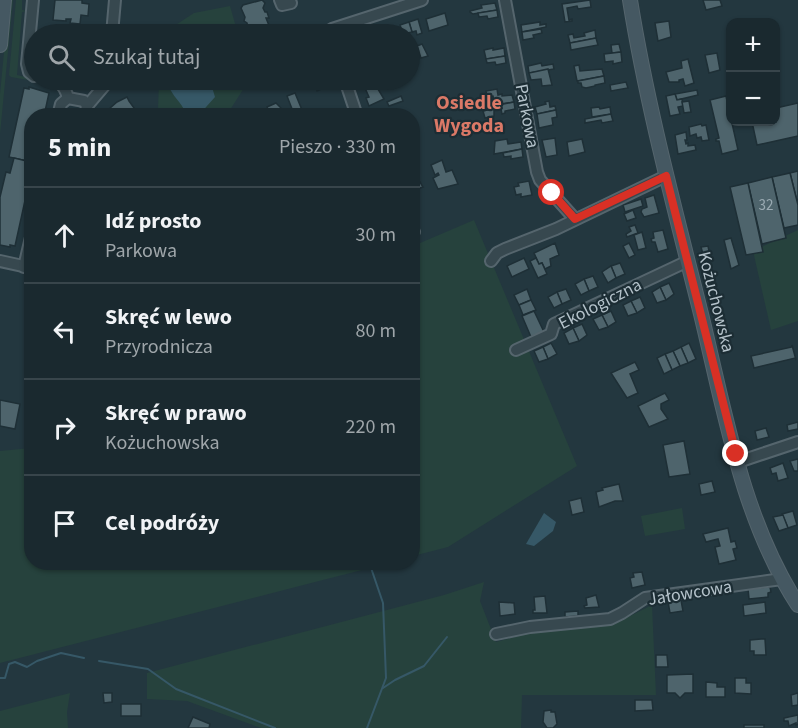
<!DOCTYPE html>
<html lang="pl">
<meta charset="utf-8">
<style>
body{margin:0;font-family:"Source Sans 3",sans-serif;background:#233137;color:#f1f3f6}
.controls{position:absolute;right:18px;top:18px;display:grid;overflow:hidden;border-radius:12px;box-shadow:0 2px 4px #0004}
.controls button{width:54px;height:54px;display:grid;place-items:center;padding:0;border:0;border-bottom:2px solid #38454b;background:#1a292f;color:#f1f3f6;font:30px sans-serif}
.stop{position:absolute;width:18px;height:18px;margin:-14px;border:4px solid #d93025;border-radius:50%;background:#fff}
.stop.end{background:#d93025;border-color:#fff;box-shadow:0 2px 6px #0008}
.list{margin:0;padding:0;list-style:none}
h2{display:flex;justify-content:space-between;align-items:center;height:78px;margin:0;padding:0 24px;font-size:26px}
h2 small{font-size:20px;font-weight:400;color:#9fa6aa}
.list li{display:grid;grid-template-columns:39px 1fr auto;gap:18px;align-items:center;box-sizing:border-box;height:96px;padding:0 24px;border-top:2px solid #38454b}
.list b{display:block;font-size:22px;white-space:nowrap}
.list p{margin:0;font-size:20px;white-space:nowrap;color:#9fa6aa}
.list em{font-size:20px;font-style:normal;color:#9fa6aa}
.icon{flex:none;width:33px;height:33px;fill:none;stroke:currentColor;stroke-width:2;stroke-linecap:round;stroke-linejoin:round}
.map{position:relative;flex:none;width:798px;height:728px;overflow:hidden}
.search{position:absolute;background:#1a292f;box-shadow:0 2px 4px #0004;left:24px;top:24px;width:396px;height:66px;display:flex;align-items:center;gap:15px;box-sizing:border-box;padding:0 21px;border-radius:33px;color:#9fa6aa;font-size:22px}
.panel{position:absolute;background:#1a292f;box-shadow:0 2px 4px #0004;left:24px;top:108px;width:396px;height:462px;border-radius:24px}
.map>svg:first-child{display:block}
.green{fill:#26423d}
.water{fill:#365867}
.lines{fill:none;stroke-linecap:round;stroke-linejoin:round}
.stream{stroke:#365867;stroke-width:2}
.building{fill:#4e646c;stroke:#1e2f36;stroke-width:1.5}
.street-casing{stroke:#55656d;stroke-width:14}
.secondary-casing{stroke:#55656d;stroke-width:16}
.street{stroke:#37484f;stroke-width:10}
.secondary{stroke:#455862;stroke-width:14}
.route{stroke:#d93025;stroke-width:8}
.labels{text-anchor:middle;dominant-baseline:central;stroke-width:4.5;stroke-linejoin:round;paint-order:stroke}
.number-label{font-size:15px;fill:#9aaab2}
.street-label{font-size:18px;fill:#b4c2ca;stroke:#1c2d34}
.neighbourhood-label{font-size:20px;font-weight:bold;fill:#db7967;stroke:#1c2d34}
</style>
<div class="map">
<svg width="798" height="728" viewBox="0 0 798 728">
<rect width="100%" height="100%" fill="#23373f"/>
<!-- green -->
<g class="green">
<path d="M9,0h4l-13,134v-40z"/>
<path d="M16,0h6v10l5,1 -5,1 -5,63 13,3 -2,2 -17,-3 -2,-2z"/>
<path d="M230,6l8,28h-76l32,-21z"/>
<path d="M159,80h90l-21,33v2l-72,1 2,-6z"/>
<path d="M474,220l103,246 -129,81 -35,9v-310z"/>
<path d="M798,230v91l-27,9 -18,-79z"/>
<path d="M31,448l1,114 357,1 -389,100v-212z"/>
<path d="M682,508l3,21 -40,7 -4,-20z"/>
<path d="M484,582l-4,19 16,41 41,-11 75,-6 40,-20 4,90h-134l-1,33h-260l-74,-27 -40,-2v-26l297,-78z"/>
<path d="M70,693l-3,19 1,16h-68v-17z"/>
</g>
<!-- water -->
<g class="water">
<path d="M173,80h47v4l-8,3 3,10 -17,19 -12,-1c-2,-10 -11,-16 -16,-26z"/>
<path d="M544,513l12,9 -3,9 -19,15 -8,-2z"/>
</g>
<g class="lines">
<!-- stream -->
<g class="stream">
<path d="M99,661l49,8 28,20 99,39"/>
<path d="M0,678h5l4,-14 6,-2 12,5 10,-6 24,-8 23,5"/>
<path d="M383,688l12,-8 29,-14 23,-29"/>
<path d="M367,728l19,-50 -3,-75 -14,-41"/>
</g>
</g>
<!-- building -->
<g class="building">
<path d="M55,0h27v3l7,1 -1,12 -7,-1 -1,9 -10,-1 1,-4h-5v2l-13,-1z"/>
<path d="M262,0l3,3 -2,5 2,4h2l2,6h-3l4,10 -1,3 -20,3 -3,-2 2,-4 -1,-5 -3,-2 1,-4 -4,-9 2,-3z"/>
<path d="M590,0l1,7 -13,2 -1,-3 -10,2 2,12 3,-1v2l-7,1 -3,-18z"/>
<path d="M703,0h17l2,6 -16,4z"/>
<path d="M495,3l2,7 -24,4 -3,-2v-1l12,-3 -1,-3z"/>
<path d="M497,10l1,7 -10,2 -1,-3 -8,1 -1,-4z"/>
<path d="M445,13l3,12 -19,6 -3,-12z"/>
<path d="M418,19l4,14 -5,2 -1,-4 -4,1 -3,-10z"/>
<path d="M669,21l2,16 -13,4 -3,-18z"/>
<path d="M409,22l3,10 -9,2 -3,-9z"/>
<path d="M540,22v3l6,-1v3l-24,5 -1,-7z"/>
<path d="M126,26l12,3 4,-1v6h-18z"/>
<path d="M541,29l1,4 -9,2 1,3 -11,2 -1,-8z"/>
<path d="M595,30l1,8 -26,5 -2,-8 5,-1 1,4 11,-2 -1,-3z"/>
<path d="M596,38l2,7 -27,5 -1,-7z"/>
<path d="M422,44l6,12 -7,2 -4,-12z"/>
<path d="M619,44l2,8 -9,1 -1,-8z"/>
<path d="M493,48v2l11,-2 1,8 -19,3 -2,-9z"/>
<path d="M621,52l1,10 -9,2v-3l-8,1 -1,-8z"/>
<path d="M717,53l3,17 -11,3 -4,-18z"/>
<path d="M505,56l1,7 -10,2 -1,-3 -8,1 -1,-4z"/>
<path d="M688,59l6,24 -9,3 -2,-7 -4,1v2h-10l-3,-10 16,-4 -1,-7z"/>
<path d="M541,63l1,3 11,-2 1,5 -25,4 -1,-7z"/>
<path d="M579,65l1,6 22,-2 2,7 -27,5 -3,-15z"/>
<path d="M548,69l4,16 -10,1 -1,-7 -10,1 -2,-7z"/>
<path d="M604,76l1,7 -10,2v1l-9,2 -4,-1 -1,-4h-3v-2z"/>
<path d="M273,80h12l1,4 -8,3z"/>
<path d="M319,80h9l2,5 -13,6 -1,-5 3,-1 -2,-4z"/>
<path d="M362,80h15l-3,1 1,3 -10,4z"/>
<path d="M626,82l2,6 -17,3 -1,-6z"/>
<path d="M375,84l9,15 -15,7 -3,-8 3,-1 -4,-9z"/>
<path d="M29,87l20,6 -5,23h-12v46l-23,-5 15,-69 5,1z"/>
<path d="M497,89l1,6 4,-1v2l10,-1 2,7 -19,3 -2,-9 -6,1 -1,-6z"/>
<path d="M697,90l1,5 -21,5 -2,-6z"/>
<path d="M295,93l7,17 -8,4 -7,-18z"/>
<path d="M675,94l2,6 5,-1 1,7 -5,1 2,7 -10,2 -4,-20z"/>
<path d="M401,96l2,5 -14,5 -2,-4z"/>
<path d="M726,96l12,54 -16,4 -3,-13h-3v-2l3,-1 -9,-38z"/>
<path d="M127,97l2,4 8,11 -4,4h-32l16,-14z"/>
<path d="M549,101l1,6 5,-1 1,4 -19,4 -2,-7 11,-3 -1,-2z"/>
<path d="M689,101l2,11 -7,1 -2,-11z"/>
<path d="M514,102l1,7 -10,2v2l-3,1 -1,-5 -7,1v6l-9,2 -2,-7 5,-1v-3z"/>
<path d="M276,103l7,7 1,5 -16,1 1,-3 -2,-6z"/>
<path d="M798,103v33l-41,9 -5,-23h24v-14z"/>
<path d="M599,107l1,2 10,-2 1,7 -19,3 -1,-9z"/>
<path d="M556,110l1,7 -5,1 1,7 -14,3 -2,-14z"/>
<path d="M611,114l2,7 -11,2 -1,-3 -16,3v-4z"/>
<path d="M701,124l1,2 4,-1 3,15 -7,1 -1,-4 -4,1 -1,-4 -6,2 -1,-9z"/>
<path d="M686,132l1,8h-2l1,4 2,-1v3l7,-1 1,5 -18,4 -3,-19z"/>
<path d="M555,138l2,17 -11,2 -4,-17z"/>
<path d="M507,139l1,5 13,-2 1,7 -28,5 1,-13z"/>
<path d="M582,139l3,13 -16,4 -2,-14z"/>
<path d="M522,149l1,8 -12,2v-3l-7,1 -1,-4z"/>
<path d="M14,158l17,4 -3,15 2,1 -15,68 -5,-1v2l-10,-2v-48l6,-25 4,1z"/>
<path d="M442,160l4,12 6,-2 6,14 -20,5 -5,-11 6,-3 -1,-2 -3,2 -4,-10z"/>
<path d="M798,171v34l-8,-32z"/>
<path d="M790,173l8,32v20l-14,3 -12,-51z"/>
<path d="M772,177l14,61 -24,6 -14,-61z"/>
<path d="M416,180l1,3 3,-1 3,5 -11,4v-10z"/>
<path d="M529,181l3,14 -11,2v-3l-5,1 -2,-8 5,-1 -1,-3z"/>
<path d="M748,183l15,69 -17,3 -16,-68z"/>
<path d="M654,195l5,18 -15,4 -3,-5 1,-3 5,-2 -2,-9z"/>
<path d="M641,199l2,7 -18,6 -2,-7z"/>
<path d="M633,210l3,8 -9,3 -3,-7z"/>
<path d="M635,225l3,8 -11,4 -1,-3 5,-3 -2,-4z"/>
<path d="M663,230l5,19 -10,3 -3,-10h-3l-1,-3 3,-1 -1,-6z"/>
<path d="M642,232l4,16 -8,2 -4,-15z"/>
<path d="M731,238l8,27 -8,4 -7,-29z"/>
<path d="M555,243l4,12 -9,4 1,7 -6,3 -3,-6 -3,1 -5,-11z"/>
<path d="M629,243l6,12 -6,3 -6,-12z"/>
<path d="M708,246l2,10 -6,2 -3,-11z"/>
<path d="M524,258l5,11 -17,8 -5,-11z"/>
<path d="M536,258l3,6 3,-1 5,11 -9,4 -8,-17z"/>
<path d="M620,263l5,11 -9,4 -5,-12z"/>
<path d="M611,266l5,12 -8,5 -6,-11z"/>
<path d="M593,276l5,11 -9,4 -5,-12z"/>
<path d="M584,279l5,12 -8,4 -6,-11z"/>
<path d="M669,283l5,11 -8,6 -6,-13z"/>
<path d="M660,287l6,13 -9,3 -5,-11z"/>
<path d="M527,289l4,11 -12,5 -5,-10z"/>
<path d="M566,289l5,11 -9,4 -5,-12z"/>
<path d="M557,292l5,12 -8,4 -6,-11z"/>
<path d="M640,297l5,11 -8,5 -6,-12z"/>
<path d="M531,300l5,10 -13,5 -4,-10z"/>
<path d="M631,301l6,12 -9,3 -5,-11z"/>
<path d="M534,311l10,21 -13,5 -9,-21z"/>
<path d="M611,311l5,11 -8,5 -6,-12z"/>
<path d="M602,315l6,12 -9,3 -6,-11z"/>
<path d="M582,324l5,11 -8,6 -6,-13z"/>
<path d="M573,328l6,13 -10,3 -5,-11z"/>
<path d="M551,343l6,11 -9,5 -5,-12z"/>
<path d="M689,343l7,16 -8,4 -7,-16z"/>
<path d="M792,345l4,15 -1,-2 -41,10 -3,-12 41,-9z"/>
<path d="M543,347l5,12 -9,3 -5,-11z"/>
<path d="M681,347l7,16 -8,3 -7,-15z"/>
<path d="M673,351l7,15 -8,4 -7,-16z"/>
<path d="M665,354l7,16 -8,4 -7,-16z"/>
<path d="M635,362l4,8 -9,4 8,19 -11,5 -16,-25z"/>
<path d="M665,393l4,7 -8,4v5l7,10 -19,8 -11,-21z"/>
<path d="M0,400l20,4 -5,25 -15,-3z"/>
<path d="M798,422v7l-10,2 -1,-6z"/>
<path d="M766,428l3,9 -12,3 -2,-9z"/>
<path d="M684,441l6,33 -21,3 -6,-32z"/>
<path d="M798,459v12h-4l-4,-10z"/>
<path d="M783,463l5,15 -10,3 -2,-8 -4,1 -2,-6z"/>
<path d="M712,481l3,11 -14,3 -2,-11z"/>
<path d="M619,484l4,17h-8l-16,6 -3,-15 7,-2 -1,-2z"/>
<path d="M581,498l3,14 -12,3 -3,-14z"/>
<path d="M793,511l4,14 -9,3 -6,-14z"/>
<path d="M783,515l5,13 -9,3 -6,-14z"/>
<path d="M728,528l3,14 4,-1 2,7 -4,1 3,11 -17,4 -4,-17 5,-1 -2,-7 -12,3 -3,-8z"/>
<path d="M642,572l3,13 -13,3 -2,-10 4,-1 -1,-4z"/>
<path d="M767,587h3l1,5 -3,1v4l-19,2 -1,-10z"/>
<path d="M596,595l3,12 -14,1 -1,-2 3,-1 -1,-7z"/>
<path d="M545,596l2,17h-14v-3h2l-1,-13z"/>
<path d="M681,600l2,11 -13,2 -2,-11z"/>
<path d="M499,602l15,1 1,11 -15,2z"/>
<path d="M765,602l1,11 -22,3 -1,-11z"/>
<path d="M578,611v5l-13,1v-5z"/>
<path d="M761,639h4l1,16h-12v-4h-4v-11z"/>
<path d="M656,655h11l1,12h-12z"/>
<path d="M693,674v19h-8l-5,5 -5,-5h-8v-18z"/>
<path d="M735,678h11v5h5v11l-16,-1z"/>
<path d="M706,682l11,1v4h8v10h-19z"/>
<path d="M103,693h9v9l-8,1z"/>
<path d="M798,693v12l-6,1 -1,-11z"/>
<path d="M635,700h17l1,10 -18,1z"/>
<rect x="121" y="704" width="20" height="12"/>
<path d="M551,710v2h4l2,12 -4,4h-6l-4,-6 1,-11z"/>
<path d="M798,715v9l-2,1v-2l-7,3 -1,-5h-4v-3z"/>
<path d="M193,717l17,7 -1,4h-21z"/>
<rect x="744" y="725" width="20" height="3"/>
</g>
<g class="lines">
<!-- street casing -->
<g class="street-casing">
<g id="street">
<path d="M33,0l-6,64 2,8 5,4"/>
<path d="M280,0l2,5 9,-2"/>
<path d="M505,0l32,172 3,8 35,39"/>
<path d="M112,34l3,-34"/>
<path d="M333,34l-1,-5 90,-29"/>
<path d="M49,80c12,1 16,7 19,18"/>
<path d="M345,80l12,36"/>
<path d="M87,106l17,-20 2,-6"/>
<path d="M58,116l3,-12 7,-6 16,3 3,5 -2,10"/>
<path d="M412,229l2,3"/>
<path d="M0,261l32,7"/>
<path d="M491,261l6,-8 8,-4 51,-20 110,-53"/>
<path d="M24,267l8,-34"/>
<path d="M516,350l35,-16 3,-10 134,-63"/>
<path d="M738,462l60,-20"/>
<path d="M496,634l34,-7 80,-8 12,-6 23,-15 137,-19"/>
</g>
</g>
<!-- secondary casing -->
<g class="secondary-casing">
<g id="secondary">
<path d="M630,0c17,106 45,210 71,314 24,98 41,205 97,291"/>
<path d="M0,45l4,-45"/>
</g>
</g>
<!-- street -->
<use href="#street" class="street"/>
<!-- secondary -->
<use href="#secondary" class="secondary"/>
</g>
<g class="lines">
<!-- route -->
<path class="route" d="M552,193l23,26 91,-43 70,278"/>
</g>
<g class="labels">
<!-- number labels -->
<g class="number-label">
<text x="766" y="205">32</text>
</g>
<!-- street labels -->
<g class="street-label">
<text transform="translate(527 116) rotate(79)">Parkowa</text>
<text transform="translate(716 302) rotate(76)">Kożuchowska</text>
<text transform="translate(600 304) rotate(-27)">Ekologiczna</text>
<text transform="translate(690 593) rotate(-9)">Jałowcowa</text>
</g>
<!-- neighbourhood labels -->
<g class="neighbourhood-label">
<text x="469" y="103">Osiedle<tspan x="469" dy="23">Wygoda</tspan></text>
</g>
</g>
</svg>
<div class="controls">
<button>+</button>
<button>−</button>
</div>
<div class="stop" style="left:552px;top:193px"></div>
<div class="stop end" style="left:736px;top:454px"></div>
<div class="search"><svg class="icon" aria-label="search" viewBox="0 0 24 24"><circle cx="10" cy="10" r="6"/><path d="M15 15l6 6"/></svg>Szukaj tutaj</div>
<section class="panel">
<h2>5 min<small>Pieszo · 330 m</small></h2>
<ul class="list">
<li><svg class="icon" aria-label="ahead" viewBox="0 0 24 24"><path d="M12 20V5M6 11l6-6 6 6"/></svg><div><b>Idź prosto</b><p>Parkowa</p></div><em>30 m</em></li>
<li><svg class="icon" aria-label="left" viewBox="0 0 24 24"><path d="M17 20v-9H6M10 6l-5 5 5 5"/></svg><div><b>Skręć w lewo</b><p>Przyrodnicza</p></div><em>80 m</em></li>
<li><svg class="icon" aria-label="right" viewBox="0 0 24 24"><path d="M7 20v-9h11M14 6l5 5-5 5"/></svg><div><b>Skręć w prawo</b><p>Kożuchowska</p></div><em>220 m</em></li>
<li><svg class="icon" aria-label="arrive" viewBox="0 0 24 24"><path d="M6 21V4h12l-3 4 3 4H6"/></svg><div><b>Cel podróży</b></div></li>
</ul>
</section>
</div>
